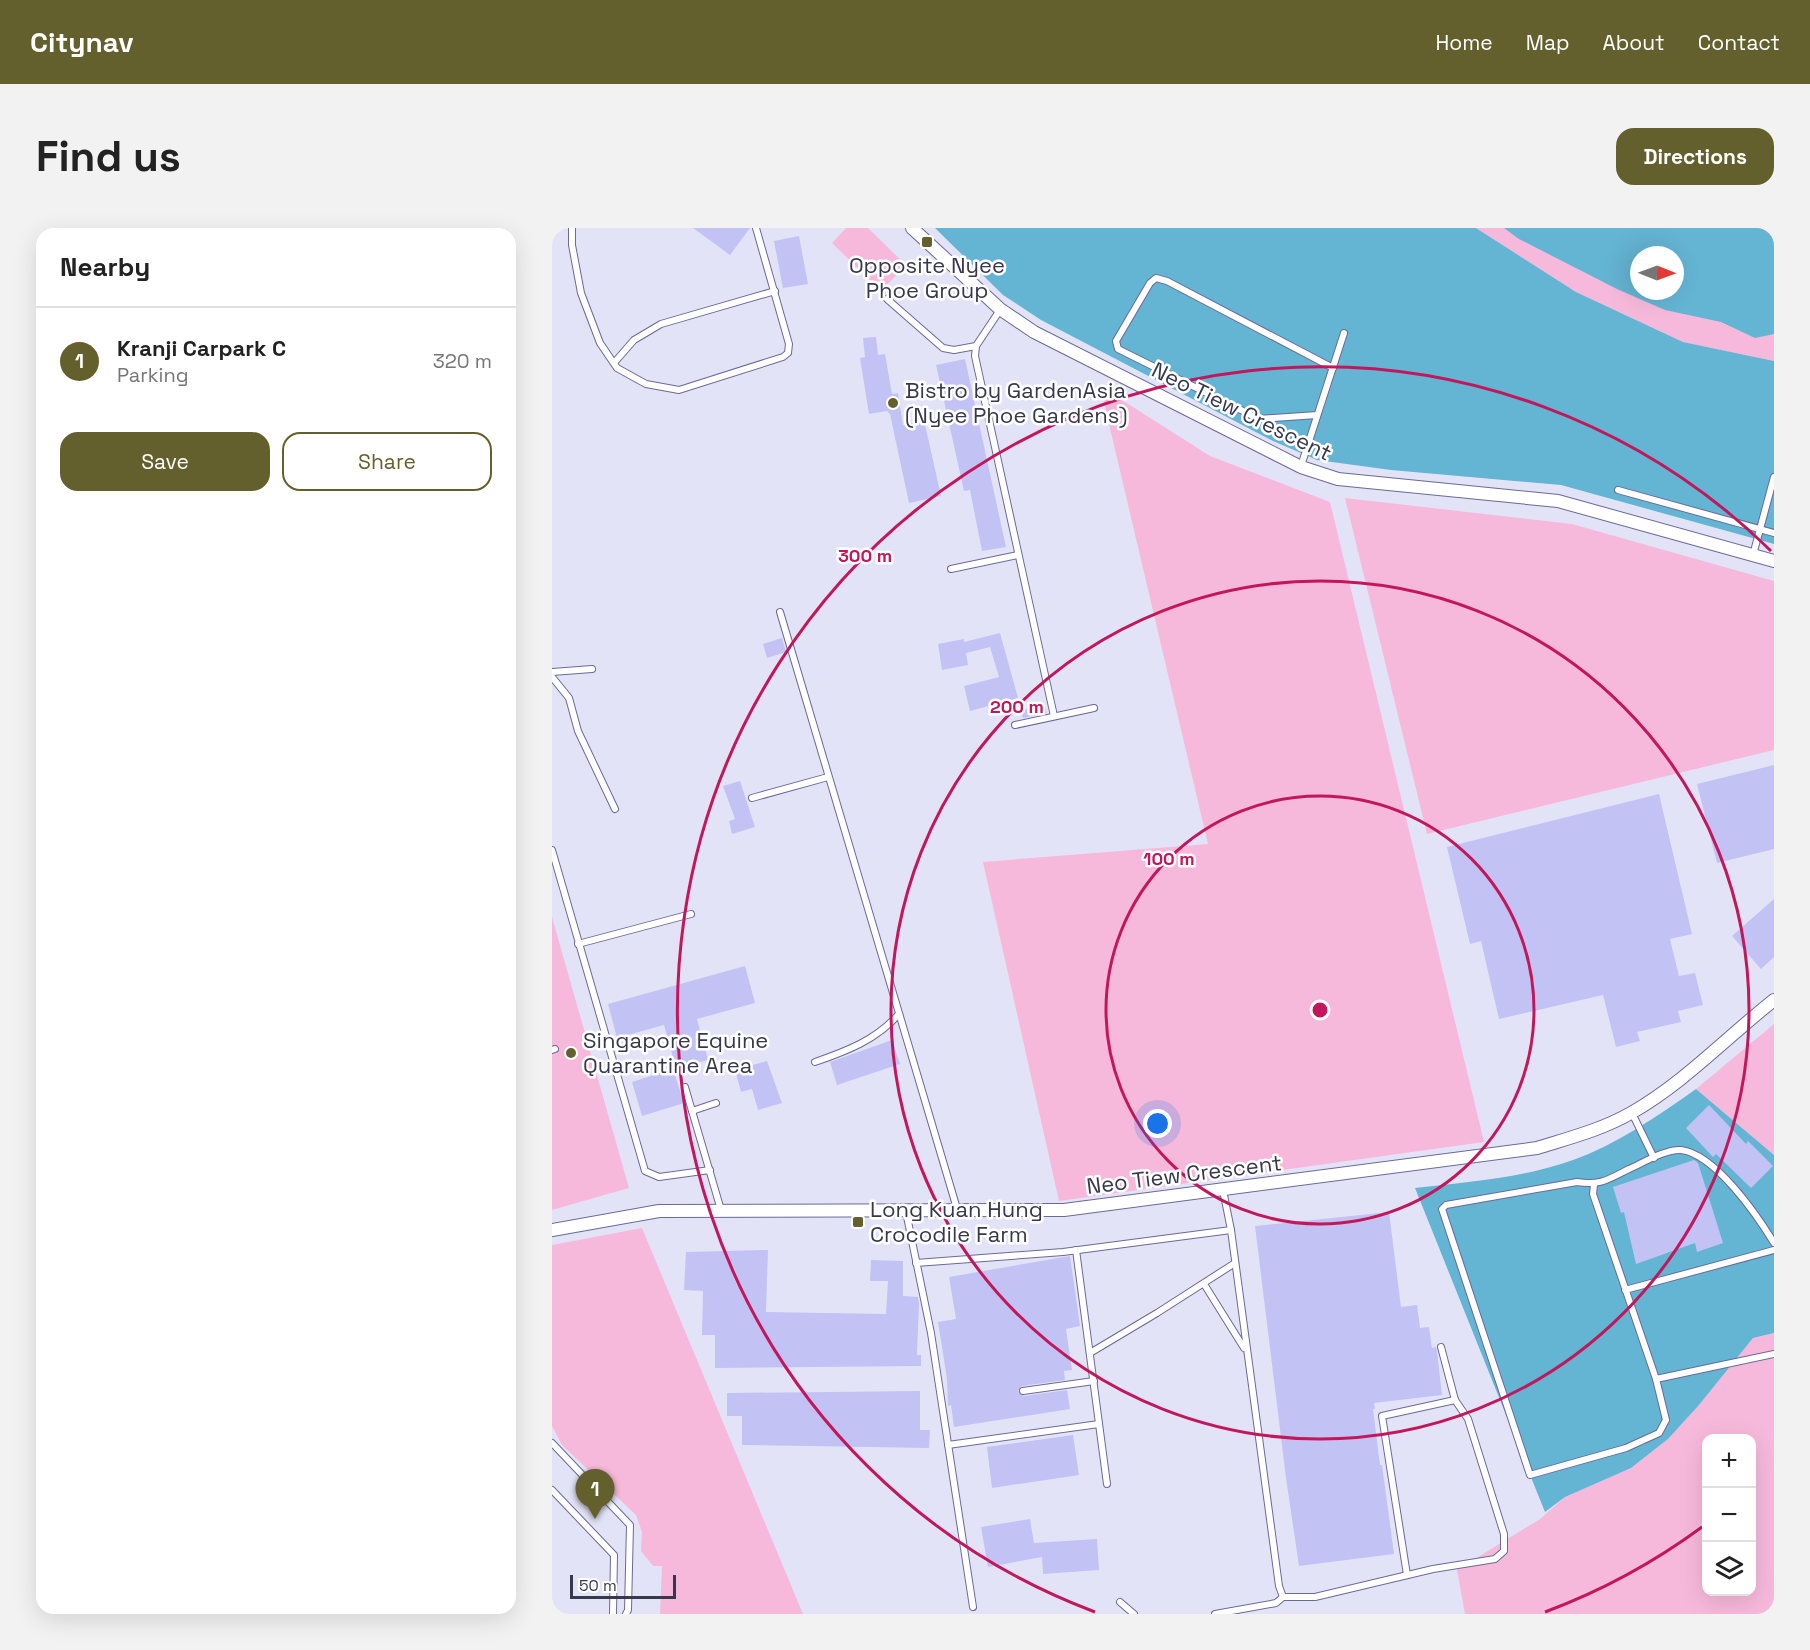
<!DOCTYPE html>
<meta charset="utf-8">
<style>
body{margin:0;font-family:"Space Grotesk",sans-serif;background:#f2f2f2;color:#222}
.controls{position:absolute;right:18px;bottom:18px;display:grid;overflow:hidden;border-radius:12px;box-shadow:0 6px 24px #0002}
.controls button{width:54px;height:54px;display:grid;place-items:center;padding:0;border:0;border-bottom:2px solid #e0e0e0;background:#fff;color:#222;font:30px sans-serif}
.compass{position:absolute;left:1078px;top:18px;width:54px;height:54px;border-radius:50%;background:#fff;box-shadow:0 6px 24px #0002;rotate:91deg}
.scale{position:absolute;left:18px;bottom:15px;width:106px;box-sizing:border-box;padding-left:6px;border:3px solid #38384c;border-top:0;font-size:16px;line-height:21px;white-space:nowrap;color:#38384c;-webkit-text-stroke:4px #fff;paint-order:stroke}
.you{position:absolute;left:606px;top:896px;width:21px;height:21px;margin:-15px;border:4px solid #fff;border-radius:50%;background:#1a73e8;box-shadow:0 0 0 9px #1a73e833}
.badge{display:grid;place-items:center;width:39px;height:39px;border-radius:50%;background:#64602d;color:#fff;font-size:20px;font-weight:700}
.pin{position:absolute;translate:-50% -50px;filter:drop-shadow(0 2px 3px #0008)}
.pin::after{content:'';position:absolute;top:32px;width:21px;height:18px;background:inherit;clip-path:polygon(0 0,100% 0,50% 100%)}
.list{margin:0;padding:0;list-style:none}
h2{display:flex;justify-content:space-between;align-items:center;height:78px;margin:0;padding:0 24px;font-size:26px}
h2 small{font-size:20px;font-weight:400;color:#767676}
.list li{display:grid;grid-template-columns:39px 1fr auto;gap:18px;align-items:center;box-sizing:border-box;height:108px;padding:0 24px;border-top:2px solid #e0e0e0}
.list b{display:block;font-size:22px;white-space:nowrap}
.list p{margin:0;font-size:20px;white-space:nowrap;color:#767676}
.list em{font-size:20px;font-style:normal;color:#767676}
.actions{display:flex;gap:12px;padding:18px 24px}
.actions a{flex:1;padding:14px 0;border:2px solid #64602d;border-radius:18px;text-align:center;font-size:21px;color:#64602d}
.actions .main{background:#64602d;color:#fff}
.icon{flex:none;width:33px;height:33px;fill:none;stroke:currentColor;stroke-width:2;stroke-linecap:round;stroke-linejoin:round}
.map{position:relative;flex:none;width:1222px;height:1386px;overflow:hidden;border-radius:18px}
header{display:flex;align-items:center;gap:36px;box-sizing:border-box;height:84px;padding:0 30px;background:#64602d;color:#fff}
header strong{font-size:28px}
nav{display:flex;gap:33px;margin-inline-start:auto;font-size:21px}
.intro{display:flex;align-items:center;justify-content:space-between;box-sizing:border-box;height:144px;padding:0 36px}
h1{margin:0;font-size:42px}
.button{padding:15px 27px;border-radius:18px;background:#64602d;color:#fff;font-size:21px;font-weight:700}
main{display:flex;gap:36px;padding:0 36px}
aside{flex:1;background:#fff;border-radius:18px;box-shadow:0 6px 24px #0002}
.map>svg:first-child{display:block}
.green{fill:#f7b9db;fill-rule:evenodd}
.water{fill:#64b4d3;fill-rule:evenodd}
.building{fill:#c3c2f4}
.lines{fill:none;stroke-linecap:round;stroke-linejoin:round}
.lane-casing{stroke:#6b6996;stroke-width:8}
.street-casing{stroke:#6b6996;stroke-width:14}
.lane{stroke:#fff;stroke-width:6}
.street{stroke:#fff;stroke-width:12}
.ring{fill:none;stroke:#c2185b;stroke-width:3}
.poi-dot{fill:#64602d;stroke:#fff;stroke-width:2}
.labels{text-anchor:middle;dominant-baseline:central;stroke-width:5;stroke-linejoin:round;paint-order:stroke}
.poi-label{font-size:22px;fill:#38384c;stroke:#fff;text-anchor:start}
.street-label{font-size:22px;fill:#38384c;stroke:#fff}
.centre{fill:#c2185b;stroke:#fff;stroke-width:3}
.ring-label{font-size:18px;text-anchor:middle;font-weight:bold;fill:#c2185b;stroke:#fff;stroke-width:5;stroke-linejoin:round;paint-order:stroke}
</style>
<header>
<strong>Citynav</strong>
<nav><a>Home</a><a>Map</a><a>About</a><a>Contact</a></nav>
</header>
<div class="intro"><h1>Find us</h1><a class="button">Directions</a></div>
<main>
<aside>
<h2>Nearby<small></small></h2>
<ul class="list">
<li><span class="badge">1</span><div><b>Kranji Carpark C</b><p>Parking</p></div><em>320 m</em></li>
</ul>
<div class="actions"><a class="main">Save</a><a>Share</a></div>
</aside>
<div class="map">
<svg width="1222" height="1386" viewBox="0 0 1222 1386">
<rect width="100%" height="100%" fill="#e3e3f8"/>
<!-- green -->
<g class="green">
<path d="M294,0h22l38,37 -25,26 -49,-48z"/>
<path d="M924,0h298v133l-91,-19 -107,-50zM1087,27h36v36h-36z"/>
<path d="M548,158l110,70 120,46 154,640 -425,59 -76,-339 225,-18z"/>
<path d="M793,270l227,26 202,57v169l-347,84z"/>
<path d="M0,689l77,271 -77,22z"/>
<path d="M1222,796v131l-78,-66z"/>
<path d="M90,1000l161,386h-143l2,-48h-9l-12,-15 1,-19 -6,-17 -74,-70 -10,-19v-181z"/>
<path d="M1222,1105v281h-309l-8,-44 83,-51 25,-22 66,-29 37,-29 31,-34 54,-67zM1154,1210h46v154h-46z"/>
</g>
<!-- water -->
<g class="water">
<path d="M383,0h541l100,64 107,50 91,19v183l-213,-59 -170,-15 -74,-10 -44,-19 -232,-121 -38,-25z"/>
<path d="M952,0h270v106l-19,4 -34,-16 -56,-12 -48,-21 -98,-50zM1087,27h36v36h-36z"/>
<path d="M1144,861l78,66v178l-21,5 -54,67 -31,34 -37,29 -66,29 -20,15 -130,-324c52,-6 108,-10 158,-28 43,-15 86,-45 123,-71z"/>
</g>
<!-- building -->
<g class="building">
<path d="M141,0h57l-20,27z"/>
<path d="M247,8l9,48 -25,4 -9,-47z"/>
<path d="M324,109l2,18 7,-1 7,40 6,-1 5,32 21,-5 17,76 -32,7 -19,-89 -3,-3 -18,3 -9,-56 5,-1 -2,-19z"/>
<path d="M413,131l41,188 -24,4 -12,-61 -6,1 -28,-126z"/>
<path d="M448,405l18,65 -48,13 -6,-25 35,-9 -9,-30 -24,6 2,12 -26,5 -4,-26 26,-5v3z"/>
<path d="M230,410l4,14 -19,6 -4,-14z"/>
<path d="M491,474l4,11 -24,5 -2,-7z"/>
<path d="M1222,537v84l-57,14 -20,-79z"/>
<path d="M188,553l15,46 -23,7 -3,-13 6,-2 -12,-33z"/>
<path d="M1107,566l33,140 -22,5 9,37 16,-3 8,32 -25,6 3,11 -44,10 3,9 -24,6 -13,-52 -104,24 -18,-78 -11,3 -23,-97z"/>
<path d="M1222,671v58l-13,12 -29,-33z"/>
<path d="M193,738l10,37 -58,16 11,41 -32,8 -12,-43 -47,13 -9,-34z"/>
<path d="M340,812l8,24 -63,21 -7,-23z"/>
<path d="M215,833l15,42 -24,7 -6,-21 -11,3 -6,-22z"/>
<path d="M121,841l11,34 -42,13 -10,-34z"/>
<path d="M1157,877l37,39 2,-3 25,25 -22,22 -35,-34 -3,3 -27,-29z"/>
<path d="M1142,932l4,3 25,80 -26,9 -2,-9 -59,21 -12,-52 -3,1 -8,-26z"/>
<path d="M837,984l12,95 16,-2 3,23 9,-1 3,21 4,-1 1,4 5,44 -68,8 1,6h-2l7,56h2l12,89 -95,12 -13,-88 -31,-252z"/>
<path d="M216,1022l-2,62 120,2 2,-33h-18l1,-21 32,1v35l15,1 1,6 -2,52h4v11l-206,2v-33h-13l1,-44 -19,-1 2,-38z"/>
<path d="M518,1028l10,70 -14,3 6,41 -8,1 1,9 -43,6 -4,5 6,5 43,-6 3,19 -116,18 -3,-22 -3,1 -1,-27 -9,-57 18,-3 -7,-42z"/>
<path d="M368,1163v39h10l-1,18 -187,-3v-29h-15v-23z"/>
<path d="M521,1207l6,40 -87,13 -5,-41z"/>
<path d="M478,1291l4,24 63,-4 2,31 -56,4 -1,-17 -54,10 -7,-40z"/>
</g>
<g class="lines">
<!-- lane casing -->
<g class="lane-casing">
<g id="lane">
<path d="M20,0v17l9,48 19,50 17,25 29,16 33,6 104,-33 5,-4 1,-9 -33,-116"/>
<path d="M335,71l56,49 11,2 22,-4"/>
<path d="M448,82l-24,36 -1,10 79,360"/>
<path d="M62,135l20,-23 27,-16 114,-33"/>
<path d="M765,187l-58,4 -141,-70 -2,-8 34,-58 6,-5 11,3 166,87"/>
<path d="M749,238l43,-133"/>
<path d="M1066,262l156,43"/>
<path d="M1201,327l21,-78"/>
<path d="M399,341l67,-14"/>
<path d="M228,384l178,600"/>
<path d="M0,444l40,-3"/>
<path d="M0,449l17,21 9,33 37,78"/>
<path d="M463,497l79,-17"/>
<path d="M200,570l76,-21"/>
<path d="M0,622l93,321 14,6 51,-7"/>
<path d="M26,716l113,-30"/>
<path d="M0,822l3,-1"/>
<path d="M263,834c32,-11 61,-22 84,-48"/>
<path d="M133,859l36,123"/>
<path d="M140,883l24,-8"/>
<path d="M1080,885l22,45"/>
<path d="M1042,957l-1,9 63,185 10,41 -7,13 -33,15 -96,27 -88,-266 4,-4 131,-23c23,4 32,-3 52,-13 14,-6 36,-20 52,-19 34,4 76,65 93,93"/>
<path d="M671,962l8,40 48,356 4,11"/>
<path d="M354,984l25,121 42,274"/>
<path d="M524,1022l31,234"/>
<path d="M364,1035l147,-11 168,-22"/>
<path d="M652,1056l40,64"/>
<path d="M1073,1062l149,-40"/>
<path d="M538,1125l67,-40 78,-50"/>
<path d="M1104,1151l118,-25"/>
<path d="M471,1163l71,-10"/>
<path d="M0,1215l78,82 -2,85 -2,4"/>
<path d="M396,1217l151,-21"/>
<path d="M0,1262l62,65 -1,59"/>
<path d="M855,1347l-25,-159 73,-16"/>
<path d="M568,1374l14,12"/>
<path d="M663,1386l61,-11 7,-6h32l118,-28 62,-10 9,-8v-17l-36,-115 -13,-19 -14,-53"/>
</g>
</g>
<!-- street casing -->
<g class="street-casing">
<g id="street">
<path d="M360,0l88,81 34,23 267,135 37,12 220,22 216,60"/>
<path d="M0,1002l107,-19 405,-1 473,-62c32,-10 64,-18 94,-35 53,-30 96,-76 143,-113"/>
</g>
</g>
<!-- lane -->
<use href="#lane" class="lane"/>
<!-- street -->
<use href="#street" class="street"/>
</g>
<!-- distance rings -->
<g class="ring">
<circle cx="768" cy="782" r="214"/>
<circle cx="768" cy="782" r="429"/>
<path d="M1150 1299A643 643 0 0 1 993 1384M543 1384A643 643 0 1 1 1219 323"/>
</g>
<!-- markers -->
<g class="poi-dot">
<rect x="369" y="8" width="12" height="12" rx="3"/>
<circle cx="341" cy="175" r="6"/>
<circle cx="19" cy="825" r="6"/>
<rect x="300" y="988" width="12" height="12" rx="3"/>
</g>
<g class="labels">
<!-- poi labels -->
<g class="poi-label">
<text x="375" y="37" text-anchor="middle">Opposite Nyee<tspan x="375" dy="25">Phoe Group</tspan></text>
<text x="353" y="162">Bistro by GardenAsia<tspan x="353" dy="25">(Nyee Phoe Gardens)</tspan></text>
<text x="31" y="812">Singapore Equine<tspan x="31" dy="25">Quarantine Area</tspan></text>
<text x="318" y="981">Long Kuan Hung<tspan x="318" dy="25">Crocodile Farm</tspan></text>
</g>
<!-- street labels -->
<g class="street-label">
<text transform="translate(690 183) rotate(26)">Neo Tiew Crescent</text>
<text transform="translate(632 946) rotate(-7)">Neo Tiew Crescent</text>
</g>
</g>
<circle cx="768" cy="782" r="9" class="centre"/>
<g class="ring-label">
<text x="313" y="334">300 m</text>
<text x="465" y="485">200 m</text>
<text x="617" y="637">100 m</text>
</g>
</svg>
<div class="controls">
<button>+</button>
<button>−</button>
<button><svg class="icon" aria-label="layers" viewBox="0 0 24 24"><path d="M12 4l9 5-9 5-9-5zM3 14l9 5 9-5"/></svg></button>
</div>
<svg class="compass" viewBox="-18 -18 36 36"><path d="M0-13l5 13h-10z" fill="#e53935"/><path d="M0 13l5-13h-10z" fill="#767676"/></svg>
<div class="scale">50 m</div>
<div class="you"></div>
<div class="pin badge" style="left:43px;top:1291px">1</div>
</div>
</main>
